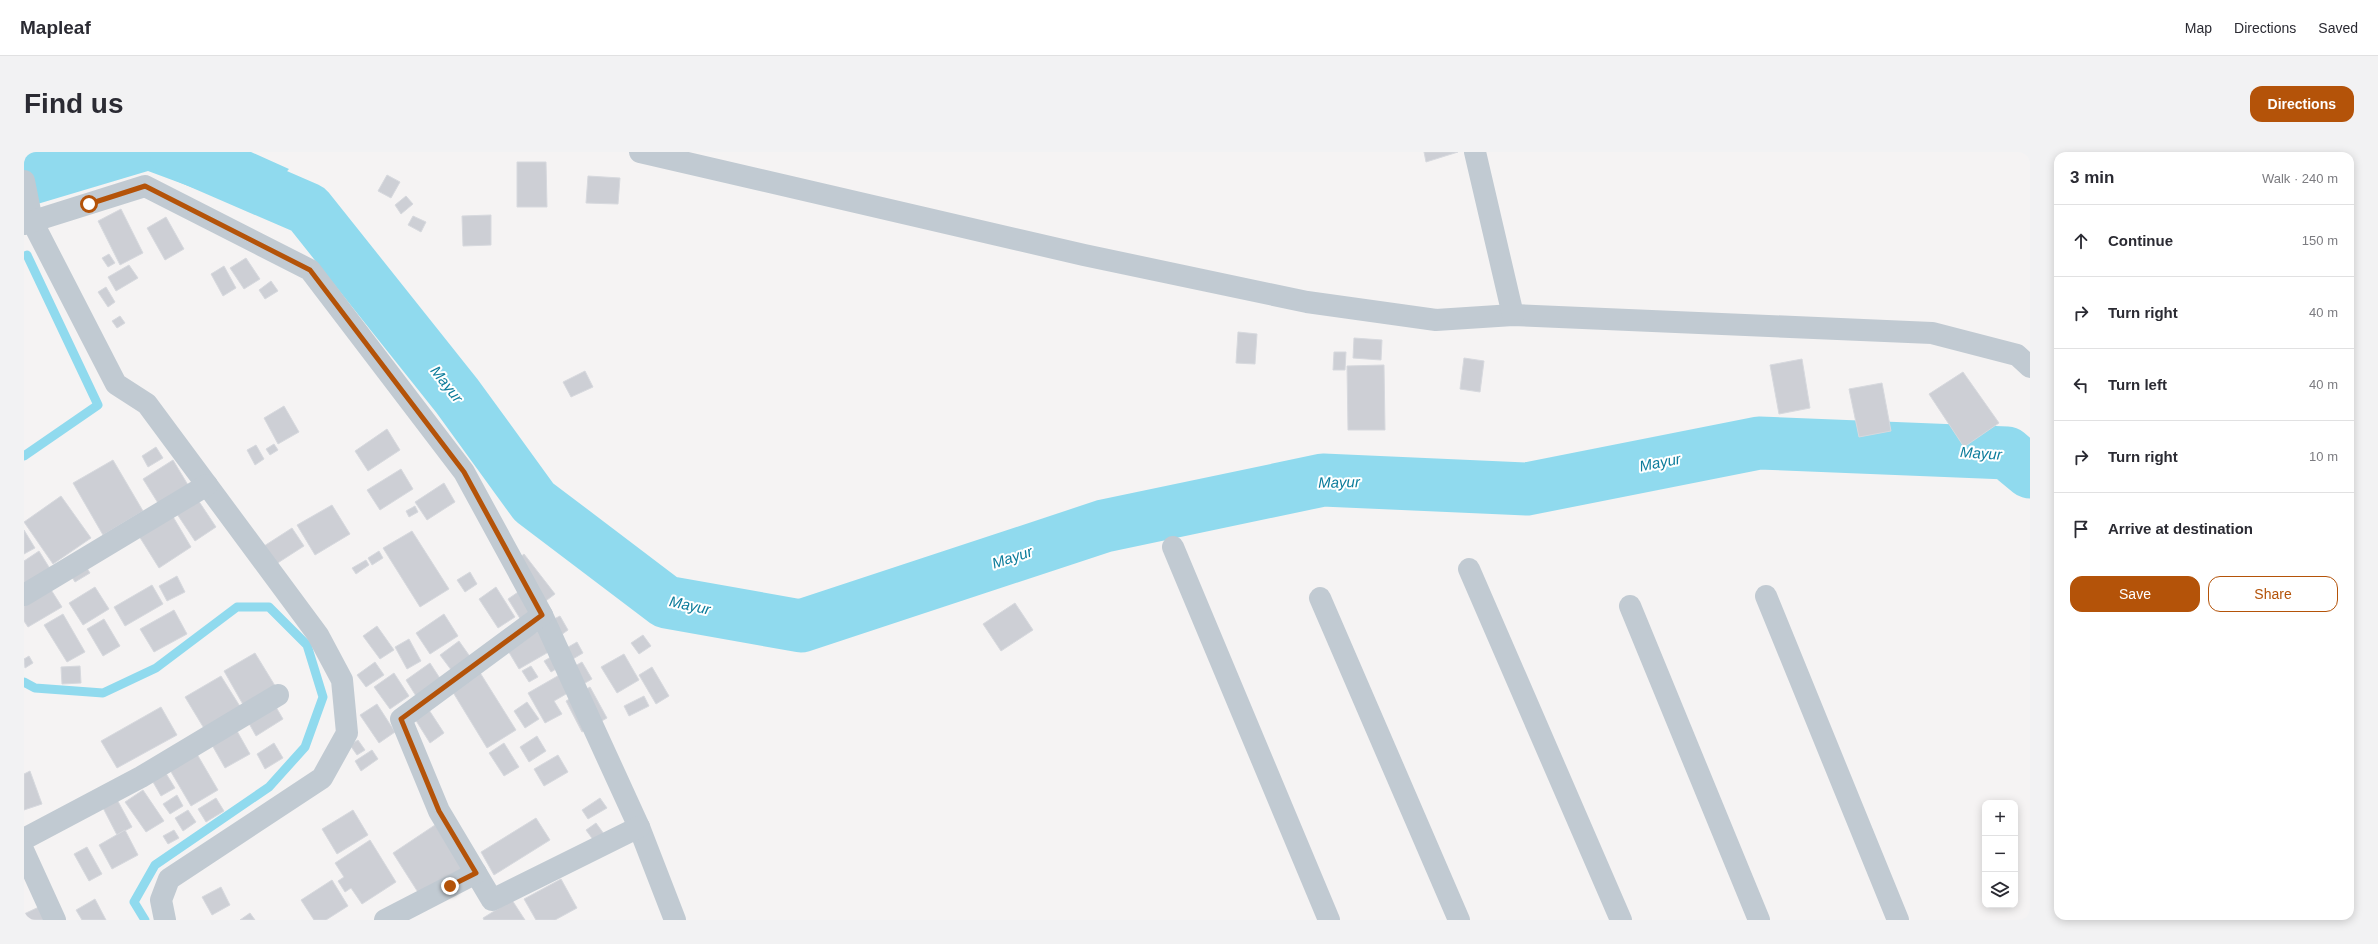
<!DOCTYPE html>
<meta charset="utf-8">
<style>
body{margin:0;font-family:Arial,sans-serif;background:#f2f2f3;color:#2b2b33}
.controls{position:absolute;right:12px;bottom:12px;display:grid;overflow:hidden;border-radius:8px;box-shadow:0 2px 10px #0003}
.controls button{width:36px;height:36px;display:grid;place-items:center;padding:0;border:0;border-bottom:1px solid #e1e1e2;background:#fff;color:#2b2b33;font:20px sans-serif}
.stop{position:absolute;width:12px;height:12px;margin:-9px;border:3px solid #b45309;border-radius:50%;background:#fff}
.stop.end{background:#b45309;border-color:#fff;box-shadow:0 1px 4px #0008}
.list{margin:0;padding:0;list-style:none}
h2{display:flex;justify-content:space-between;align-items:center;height:52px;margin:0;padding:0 16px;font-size:17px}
h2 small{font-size:13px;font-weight:400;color:#7c7c81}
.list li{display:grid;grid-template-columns:26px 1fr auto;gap:12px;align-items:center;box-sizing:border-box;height:72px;padding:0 16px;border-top:1px solid #e1e1e2}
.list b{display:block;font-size:15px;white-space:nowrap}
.list em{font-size:13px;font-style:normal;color:#7c7c81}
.actions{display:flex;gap:8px;padding:12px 16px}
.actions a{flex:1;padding:9px 0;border:1px solid #b45309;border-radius:12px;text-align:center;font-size:14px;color:#b45309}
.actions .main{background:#b45309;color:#fff}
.icon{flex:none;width:22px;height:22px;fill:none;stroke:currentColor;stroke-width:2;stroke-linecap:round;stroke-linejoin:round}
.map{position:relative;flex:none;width:2006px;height:768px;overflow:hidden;border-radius:12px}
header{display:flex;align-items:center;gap:24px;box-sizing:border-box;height:56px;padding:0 20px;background:#fff;border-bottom:1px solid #e1e1e2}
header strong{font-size:19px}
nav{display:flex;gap:22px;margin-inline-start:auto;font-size:14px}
.intro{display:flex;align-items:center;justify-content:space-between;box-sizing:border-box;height:96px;padding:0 24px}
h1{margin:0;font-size:28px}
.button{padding:10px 18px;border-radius:12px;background:#b45309;color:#fff;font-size:14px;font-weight:700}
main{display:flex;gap:24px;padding:0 24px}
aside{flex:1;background:#fff;border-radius:12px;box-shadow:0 2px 10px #0003}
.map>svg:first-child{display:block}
.water{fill:#90daee}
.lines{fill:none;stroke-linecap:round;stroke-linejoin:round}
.stream{stroke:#90daee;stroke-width:9}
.river{stroke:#90daee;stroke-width:53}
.building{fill:#cdcfd5;stroke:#d7d9de}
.street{stroke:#c1cad2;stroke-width:22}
.route{stroke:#b45309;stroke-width:5}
.labels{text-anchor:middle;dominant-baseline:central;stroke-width:4;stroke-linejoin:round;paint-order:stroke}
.water-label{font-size:15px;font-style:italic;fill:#0c7c9b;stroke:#fff}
</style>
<header>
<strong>Mapleaf</strong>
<nav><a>Map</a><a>Directions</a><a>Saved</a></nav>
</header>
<div class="intro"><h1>Find us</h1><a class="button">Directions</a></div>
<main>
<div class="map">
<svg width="2006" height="768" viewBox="0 0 2006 768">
<rect width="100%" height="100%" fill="#f5f3f3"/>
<!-- water -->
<path class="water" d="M0,0h227l38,17 -36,41 -105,-39 -124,37z"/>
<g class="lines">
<!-- stream -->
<g class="stream">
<path d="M0,304l74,-51 -71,-150"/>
<path d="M0,530l11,6 68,5 53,-25 81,-61h32l38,38 16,52 -18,50 -36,40 -114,78 -21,37 11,18"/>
</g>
<!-- river -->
<path class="river" d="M152,0l132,57 149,187 77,106 132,100 135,24 303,-100 219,-46 204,9 232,-46 248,10 23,19"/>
</g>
<!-- building -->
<g class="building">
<path d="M1400,0h34l-32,10z"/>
<path d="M493,10h29l1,45h-30z"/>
<path d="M363,23l13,7 -9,16 -13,-7z"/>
<path d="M564,24l32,2 -2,26 -32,-1z"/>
<path d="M382,44l7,8 -12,10 -6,-9z"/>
<path d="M97,57l22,44 -23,12 -22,-44z"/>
<path d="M467,63v30l-28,1 -1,-30z"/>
<path d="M389,64l13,6 -5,10 -13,-7z"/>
<path d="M142,65l18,32 -19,11 -18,-32z"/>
<path d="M85,102l6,9 -7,4 -6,-9z"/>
<path d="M222,106l14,21 -16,10 -14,-21z"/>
<path d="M105,113l9,13 -22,13 -8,-14z"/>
<path d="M200,114l12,22 -13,8 -12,-22z"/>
<path d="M247,129l7,10 -13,8 -6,-9z"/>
<path d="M82,135l9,15 -7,5 -10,-15z"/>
<path d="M96,164l5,7 -8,5 -5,-7z"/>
<path d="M1214,180l19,2 -2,30 -19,-1z"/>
<path d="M1330,186l28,2 -1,20 -28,-2z"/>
<path d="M1310,200h12l-1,18h-12z"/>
<path d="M1440,206l20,3 -4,31 -20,-3z"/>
<path d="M1778,207l8,49 -31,6 -9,-49z"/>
<path d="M1360,213l1,65h-37l-1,-64z"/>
<path d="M561,219l8,16 -22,10 -8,-15z"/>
<path d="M1939,220l36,51 -35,24 -35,-53z"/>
<path d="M1858,231l9,48 -32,6 -10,-48z"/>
<path d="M260,254l15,26 -21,12 -14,-26z"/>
<path d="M363,277l13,21 -32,21 -13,-20z"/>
<path d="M250,292l4,6 -8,5 -4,-6z"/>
<path d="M232,293l8,14 -9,6 -8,-15z"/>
<path d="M132,295l7,11 -15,9 -6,-11z"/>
<path d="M89,308l30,51 -40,24 -30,-52z"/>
<path d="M149,308l15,25 -30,18 -15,-24z"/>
<path d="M377,317l12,20 -33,21 -13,-20z"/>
<path d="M420,331l11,19 -28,18 -12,-18z"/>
<path d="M37,344l30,42 -38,26 -29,-42z"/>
<path d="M174,348l18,27 -21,14 -18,-27z"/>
<path d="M308,353l18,29 -35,21 -18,-30z"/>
<path d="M391,354l3,6 -9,5 -3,-6z"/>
<path d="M148,363l19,32 -32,21 -20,-32z"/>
<path d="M268,376l12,18 -31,20 -12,-18z"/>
<path d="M0,378l11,18 -11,6z"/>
<path d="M388,379l37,58 -29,18 -37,-59z"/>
<path d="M15,399l13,21 -28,18v-29z"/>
<path d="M355,399l4,7 -11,7 -4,-7z"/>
<path d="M500,402l31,40 -16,12 -30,-40z"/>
<path d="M342,408l3,5 -13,9 -4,-6z"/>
<path d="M61,413l5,8 -15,9 -5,-8z"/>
<path d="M446,420l7,12 -12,8 -8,-12z"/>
<path d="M153,424l8,16 -18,9 -8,-15z"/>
<path d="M24,433l14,22 -34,20 -4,-6v-21z"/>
<path d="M128,433l11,19 -38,22 -11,-19z"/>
<path d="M71,435l14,22 -26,16 -14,-22z"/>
<path d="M472,435l19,30 -17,11 -19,-29z"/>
<path d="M500,436l13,21 -16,11 -13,-21z"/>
<path d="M991,451l18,27 -32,21 -18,-27z"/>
<path d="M150,458l13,24 -33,18 -14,-23z"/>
<path d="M39,462l22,38 -18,10 -23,-37z"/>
<path d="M420,462l14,22 -28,18 -14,-21z"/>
<path d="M536,464l8,14 -7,5 -9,-15z"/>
<path d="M80,467l16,27 -17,10 -16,-27z"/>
<path d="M353,474l17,24 -14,9 -17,-23z"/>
<path d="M523,474l12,20 -40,23 -12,-20z"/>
<path d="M619,483l8,11 -12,8 -8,-11z"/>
<path d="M385,487l12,22 -14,8 -12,-22z"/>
<path d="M435,489l12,17 -19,13 -12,-16z"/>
<path d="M553,490l6,11 -32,19 -7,-11z"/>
<path d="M231,501l22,36 -32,19 -21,-37z"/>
<path d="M600,502l15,26 -22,13 -16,-26z"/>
<path d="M5,504l4,7 -8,5 -1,-9z"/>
<path d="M351,510l9,13 -18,12 -9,-12z"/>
<path d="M558,510l10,17 -38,22 8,13 -17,9 -17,-30z"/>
<path d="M406,511l11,17 -25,16 -10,-16z"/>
<path d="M56,514l1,17 -19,1 -1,-17z"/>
<path d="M507,514l7,11 -9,5 -7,-11z"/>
<path d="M628,515l17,29 -13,8 -17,-29z"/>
<path d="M455,519l37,59 -29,18 -36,-59z"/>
<path d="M370,521l15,23 -19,13 -16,-22z"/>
<path d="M197,524l20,32 -36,22 -20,-33z"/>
<path d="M566,535l17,31 -25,14 -16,-31z"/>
<path d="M620,544l5,10 -20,10 -5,-10z"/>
<path d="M249,550l10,17 -27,17 -10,-18z"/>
<path d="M503,550l12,17 -14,9 -11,-17z"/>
<path d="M353,552l18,28 -16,11 -19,-28z"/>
<path d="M137,555l16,28 -60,33 -16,-27z"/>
<path d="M405,558l15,23 -14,10 -15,-24z"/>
<path d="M213,579l13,23 -25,14 -13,-23z"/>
<path d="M513,584l9,15 -17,11 -9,-15z"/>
<path d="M334,588l7,10 -8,5 -7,-10z"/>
<path d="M250,591l9,15 -18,11 -8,-15z"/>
<path d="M480,591l15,24 -15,9 -15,-23z"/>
<path d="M170,597l24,41 -27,16 -24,-41z"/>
<path d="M348,598l6,9 -17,12 -6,-10z"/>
<path d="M534,603l10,17 -24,14 -10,-17z"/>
<path d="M138,615l13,21 -14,8 -12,-21z"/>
<path d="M6,619l12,33 -18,6v-36z"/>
<path d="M119,638l21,31 -18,11 -21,-30z"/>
<path d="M153,643l6,11 -13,8 -7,-10z"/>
<path d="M91,644l17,31 -15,8 -16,-31z"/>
<path d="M192,646l8,13 -18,11 -8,-13z"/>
<path d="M576,646l7,10 -19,11 -6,-9z"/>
<path d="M164,658l8,12 -13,9 -8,-13z"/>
<path d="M329,658l15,25 -31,19 -15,-25z"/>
<path d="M512,666l14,22 -56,35 -13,-23z"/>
<path d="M572,671l8,11 -10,7 -8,-11z"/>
<path d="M411,673l29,44 -43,28 -28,-44z"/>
<path d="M101,678l13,25 -26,14 -13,-24z"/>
<path d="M150,678l5,8 -11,6 -5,-8z"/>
<path d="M346,688l26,42 -34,22 -11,-16 -6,4 -7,-11 6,-4 -9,-14z"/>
<path d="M63,695l15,27 -13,7 -15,-27z"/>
<path d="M537,727l16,29 -22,12h-19l-12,-21z"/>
<path d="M308,728l16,26 -22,14h-12l-13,-20z"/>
<path d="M197,735l9,18 -18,10 -10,-18z"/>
<path d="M71,747l11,21h-24l-6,-10z"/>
<path d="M488,748l13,20h-41l-1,-2z"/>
<path d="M17,754l8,14h-25v-6z"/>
<path d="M226,761l5,7h-15z"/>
</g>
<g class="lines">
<!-- street -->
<g class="street">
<path d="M616,0l444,103 223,47 129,18 77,-5 419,18 85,22 13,12"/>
<path d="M1451,0l38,163"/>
<path d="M0,29l8,40 84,163 31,20 171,231 24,45 5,53 -25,45 -153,101 -8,21 4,20"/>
<path d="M0,72l121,-38 165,84 154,202 78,143 97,212 36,93"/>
<path d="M1149,395l156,373"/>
<path d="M1445,417l152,351"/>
<path d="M0,443l183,-110"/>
<path d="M1742,444l132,324"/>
<path d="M1296,446l139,322"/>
<path d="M1606,454l129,314"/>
<path d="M518,463l-141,104 38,92 53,89 147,-73"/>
<path d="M0,687l117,-62 137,-82"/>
<path d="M0,700l31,68"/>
<path d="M361,768l91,-47"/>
</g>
</g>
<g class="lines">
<!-- route -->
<path class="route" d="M65,52l56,-18 165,84 154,202 78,143 -141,104 38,92 37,62 -26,13"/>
</g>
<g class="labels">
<!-- water labels -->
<g class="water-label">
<text transform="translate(423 232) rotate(52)">Mayur</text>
<text transform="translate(1957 301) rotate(4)">Mayur</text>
<text transform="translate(1636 310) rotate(-11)">Mayur</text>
<text transform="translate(1315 330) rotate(-1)">Mayur</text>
<text transform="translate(988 405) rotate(-18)">Mayur</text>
<text transform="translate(666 453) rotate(12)">Mayur</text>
</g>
</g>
</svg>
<div class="controls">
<button>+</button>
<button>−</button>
<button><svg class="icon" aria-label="layers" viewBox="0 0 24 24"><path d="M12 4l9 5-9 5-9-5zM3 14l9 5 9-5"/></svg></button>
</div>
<div class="stop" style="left:65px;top:52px"></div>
<div class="stop end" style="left:426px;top:734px"></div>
</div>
<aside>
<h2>3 min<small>Walk · 240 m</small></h2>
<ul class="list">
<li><svg class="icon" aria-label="ahead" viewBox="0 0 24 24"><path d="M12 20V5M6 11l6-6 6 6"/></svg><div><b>Continue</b></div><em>150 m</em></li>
<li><svg class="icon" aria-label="right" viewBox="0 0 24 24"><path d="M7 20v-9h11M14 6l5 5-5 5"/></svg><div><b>Turn right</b></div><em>40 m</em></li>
<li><svg class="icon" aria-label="left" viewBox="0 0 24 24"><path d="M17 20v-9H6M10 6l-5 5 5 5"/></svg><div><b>Turn left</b></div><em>40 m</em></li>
<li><svg class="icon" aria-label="right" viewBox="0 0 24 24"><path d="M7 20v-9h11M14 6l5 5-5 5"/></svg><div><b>Turn right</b></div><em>10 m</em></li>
<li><svg class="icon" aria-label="arrive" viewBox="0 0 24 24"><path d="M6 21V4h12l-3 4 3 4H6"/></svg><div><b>Arrive at destination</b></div></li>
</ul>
<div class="actions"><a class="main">Save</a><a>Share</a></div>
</aside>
</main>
